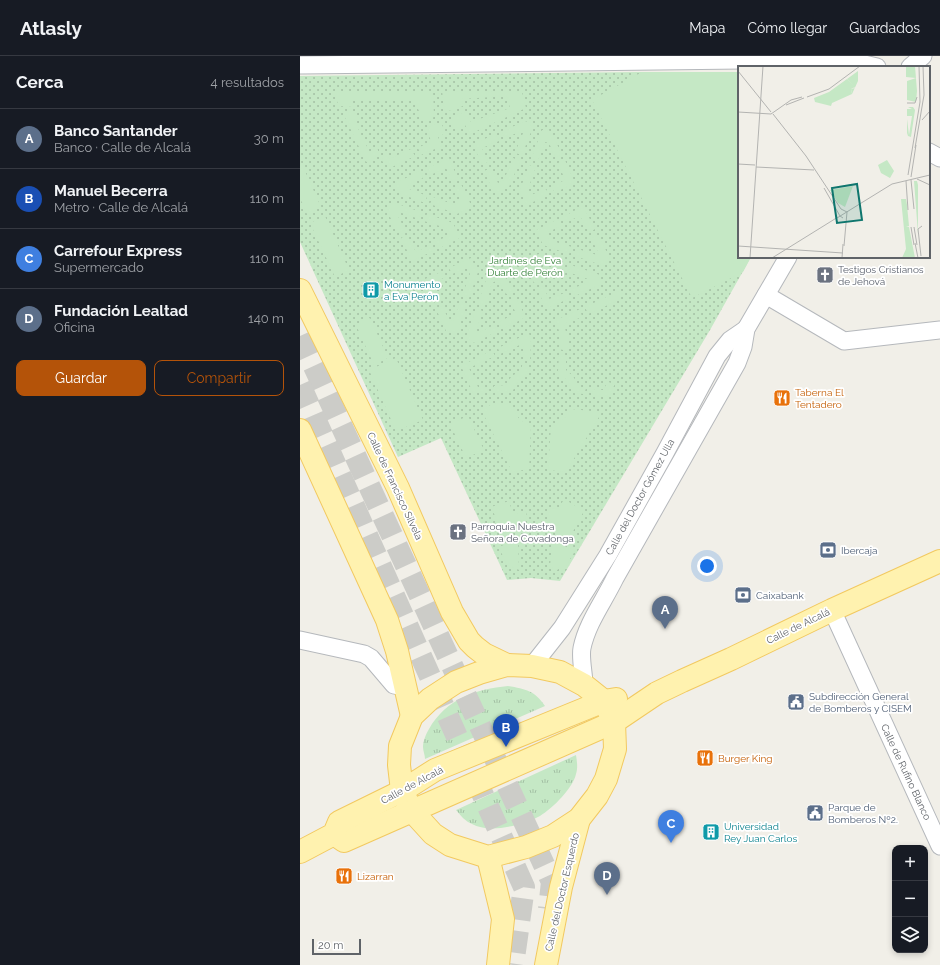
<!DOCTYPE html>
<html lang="es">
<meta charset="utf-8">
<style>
body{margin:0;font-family:Raleway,sans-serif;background:#20242c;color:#f1f3f6}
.controls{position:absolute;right:12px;bottom:12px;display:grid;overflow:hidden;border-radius:8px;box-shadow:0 2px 6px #0003}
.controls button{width:36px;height:36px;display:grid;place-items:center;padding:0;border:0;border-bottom:1px solid #363941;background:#171b24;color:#f1f3f6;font:20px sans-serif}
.scale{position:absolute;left:12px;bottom:10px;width:49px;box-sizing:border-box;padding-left:4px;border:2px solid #5f6368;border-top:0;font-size:11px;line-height:14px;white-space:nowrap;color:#5f6368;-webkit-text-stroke:3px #fff;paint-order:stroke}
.you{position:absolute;left:407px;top:510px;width:14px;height:14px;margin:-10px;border:3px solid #fff;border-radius:50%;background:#1a73e8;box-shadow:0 0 0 6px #1a73e833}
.badge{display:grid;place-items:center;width:26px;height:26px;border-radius:50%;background:#b45309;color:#fff;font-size:13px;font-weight:700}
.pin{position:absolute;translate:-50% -33px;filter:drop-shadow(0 1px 2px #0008)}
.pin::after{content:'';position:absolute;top:21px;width:14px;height:12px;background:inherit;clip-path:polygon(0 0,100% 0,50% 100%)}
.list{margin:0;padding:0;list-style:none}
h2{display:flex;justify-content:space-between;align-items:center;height:52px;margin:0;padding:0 16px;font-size:17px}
h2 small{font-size:13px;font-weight:400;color:#9ea1a6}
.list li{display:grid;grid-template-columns:26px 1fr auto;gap:12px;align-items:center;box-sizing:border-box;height:60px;padding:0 16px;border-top:1px solid #363941}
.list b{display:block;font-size:15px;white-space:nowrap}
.list p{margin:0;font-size:13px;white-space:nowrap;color:#9ea1a6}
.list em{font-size:13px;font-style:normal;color:#9ea1a6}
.actions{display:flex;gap:8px;padding:12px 16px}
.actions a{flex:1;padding:9px 0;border:1px solid #b45309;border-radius:8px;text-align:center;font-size:14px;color:#b45309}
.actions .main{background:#b45309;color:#fff}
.icon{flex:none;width:22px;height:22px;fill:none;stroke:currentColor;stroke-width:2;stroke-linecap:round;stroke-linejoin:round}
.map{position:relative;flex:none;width:640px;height:909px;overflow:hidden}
header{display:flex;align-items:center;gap:24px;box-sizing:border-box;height:56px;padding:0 20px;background:#171b24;border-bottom:1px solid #363941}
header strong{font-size:19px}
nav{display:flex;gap:22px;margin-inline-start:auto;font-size:14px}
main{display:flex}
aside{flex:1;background:#171b24}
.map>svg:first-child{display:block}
.grass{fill:url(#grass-tufts)}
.park{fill:url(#park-dots)}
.garden{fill:#c5e8c5}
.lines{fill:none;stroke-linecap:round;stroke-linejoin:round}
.primary-tunnel{stroke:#ccccc8;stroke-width:22;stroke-dasharray:22 11;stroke-linecap:butt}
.minor-casing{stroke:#b5b8bc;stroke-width:19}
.primary-casing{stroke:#f2c960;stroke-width:24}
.minor{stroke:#fff;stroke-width:17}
.primary{stroke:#fff2af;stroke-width:22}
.labels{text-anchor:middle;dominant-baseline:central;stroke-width:3.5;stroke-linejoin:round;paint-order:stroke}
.park-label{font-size:10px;fill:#348238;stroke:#fff}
.worship-label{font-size:10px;fill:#5b616d;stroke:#fff;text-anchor:start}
.culture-label{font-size:10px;fill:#0d838f;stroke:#fff;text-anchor:start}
.food-label{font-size:10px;fill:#c56008;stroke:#fff;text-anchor:start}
.street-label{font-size:10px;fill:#5f6368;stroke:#fff}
.service-label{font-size:10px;fill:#4e5e75;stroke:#fff;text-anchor:start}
.inset-road{fill:none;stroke:#b3b3b1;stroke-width:1}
.view{fill:#0f766e;fill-opacity:0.15;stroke:#0f766e;stroke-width:2}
.inset-edge{fill:none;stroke:#5f6368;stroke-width:2}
</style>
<header>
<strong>Atlasly</strong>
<nav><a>Mapa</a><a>Cómo llegar</a><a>Guardados</a></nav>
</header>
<main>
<aside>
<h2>Cerca<small>4 resultados</small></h2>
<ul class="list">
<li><span class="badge" style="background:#5c6f8a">A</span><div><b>Banco Santander</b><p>Banco · Calle de Alcalá</p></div><em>30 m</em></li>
<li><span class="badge" style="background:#1a4fb4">B</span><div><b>Manuel Becerra</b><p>Metro · Calle de Alcalá</p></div><em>110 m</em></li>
<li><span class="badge" style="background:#3f7fe0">C</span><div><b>Carrefour Express</b><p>Supermercado</p></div><em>110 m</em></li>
<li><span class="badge" style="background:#5c6f8a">D</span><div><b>Fundación Lealtad</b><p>Oficina</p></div><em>140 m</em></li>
</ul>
<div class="actions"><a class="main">Guardar</a><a>Compartir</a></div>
</aside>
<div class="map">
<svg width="640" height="909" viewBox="0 0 640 909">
<defs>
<pattern id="grass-tufts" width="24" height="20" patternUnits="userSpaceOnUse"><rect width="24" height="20" fill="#c5e8c5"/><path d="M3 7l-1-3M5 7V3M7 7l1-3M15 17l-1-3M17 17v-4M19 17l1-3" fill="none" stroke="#a3c0a4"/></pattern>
<pattern id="park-dots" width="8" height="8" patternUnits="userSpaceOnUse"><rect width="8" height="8" fill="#c5e8c5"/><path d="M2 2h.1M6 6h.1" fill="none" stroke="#a3c0a4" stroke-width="1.8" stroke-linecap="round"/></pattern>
</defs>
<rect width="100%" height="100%" fill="#f1efe8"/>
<!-- grass -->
<g class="grass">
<path d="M208,630c18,3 27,5 37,20l-120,53c0,-4 -2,-8 -2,-12 0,-6 3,-13 6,-18 17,-30 47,-40 79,-43z"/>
<path d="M276,699c1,6 2,13 0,19 -3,14 -23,34 -36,42 -16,9 -51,18 -68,8 -7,-3 -11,-8 -16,-14z"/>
</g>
<!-- park -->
<path class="park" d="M342,16h97v185h12l-41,73 -150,251 -29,-3 -24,2 -66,-142 -43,19 -98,-215v-166z"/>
<!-- garden -->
<g class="garden">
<path d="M342,16h97v185h12l-8,15 -51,26 -100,-198z"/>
<path d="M33,35h100l1,26 -10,4 -10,-20h-64l3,6 -14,-1z"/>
<path d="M142,35l80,1 4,16 -56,26 -5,-9 -10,4 -4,-8 1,-5 13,-4 6,10 39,-14 -3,-12 -45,3 1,7 -13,5 -6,-5z"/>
<path d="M42,55l14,3 2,4 -4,2 16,33 8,-4v2l-3,7 -9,4z"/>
<path d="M226,65l7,6 -11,28 -7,-2 8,-20 -4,-1 -14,6 -3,-7z"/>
<path d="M138,67l4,2 4,8 -8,4 4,9 -21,9 -3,-7 13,-7 -5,-13z"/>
<path d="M242,74l9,1 11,24 -7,2 -6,-14 -4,-1 -7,19 -7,-2z"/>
<path d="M196,78l3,7 -17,7 6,14 -6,3 -9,-21z"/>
<path d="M111,93l4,7 -25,12 -8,-7 3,-8 1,-1 3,7z"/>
<path d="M149,102l9,21 -6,2 -6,-13 -18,8 -3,-7z"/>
<path d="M213,102l7,3 -11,26 -15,6 -10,-22 7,-3 7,15 6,-3z"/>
<path d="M0,104l21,47 -14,7 -7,-16z"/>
<path d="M265,104l10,23 -21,10 -2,-7 13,-6 -7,-17z"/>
<path d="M229,109l7,2 -8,22 3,6 15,-6 3,6 -23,10 -6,-15z"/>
<path d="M120,115l3,7 -14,7 -2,3 20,8 -2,7 -29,-11v-9z"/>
<path d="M161,128l11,23 -15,7 -27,-10 3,-7 22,8 6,-3 -6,-15z"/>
<path d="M92,146l29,10 -2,7 -20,-7 -1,4 7,14 -7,3 -12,-24z"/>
<path d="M283,150l12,23 -6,4 -9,-17 -14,6 -3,-5z"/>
<path d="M127,158l26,9 7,15 -22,11 -3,-7 15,-7 -4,-7 -22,-7z"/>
<path d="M25,160l24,54 -14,7 -25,-54z"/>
<path d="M258,163l3,7 -15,7 3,7 23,7 -3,7 -26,-9 -7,-15z"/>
<path d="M107,179l9,17 14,-7 3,6 -21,10 -11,-23z"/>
<path d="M298,179l12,23 -6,8 -29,-10 3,-7 19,6 1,-3 -7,-14z"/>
<path d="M239,198l26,9 -3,7 -22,-8 -6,3 7,15 -7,3 -10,-23z"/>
<path d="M171,202l7,14 -9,26 -7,-2 8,-22 -3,-6 -15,6 -3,-6z"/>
<path d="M271,209l29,10 -1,10 -24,11 -3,-7 14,-6 2,-4 -20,-7z"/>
<path d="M201,213l12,22 -7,3 -8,-14 -6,3 -7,22 -7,-2 9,-26z"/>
<path d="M143,215l3,6 -14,6 8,17 -7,3 -10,-23z"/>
<path d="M243,230l6,13 18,-7 3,6 -24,11 -9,-21z"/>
<path d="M319,235v9l-31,14 -3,-7z"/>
<path d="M215,241l11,20 -23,12 -4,-7 17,-9 -7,-13z"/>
<path d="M160,246l7,2 -10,29h-10l-11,-24 6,-3 7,14 4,1z"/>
<path d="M176,253l7,2 -7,20 4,1 14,-7 4,6 -24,12 -8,-6z"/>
<path d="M280,253l2,8 -18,7 3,12v15l-8,-2 1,-14 -4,-15z"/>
<path d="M70,262l18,40 -14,7 -18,-40z"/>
<path d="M229,277l2,9 -1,19 -7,-1 1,-17 -24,11 -2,-6z"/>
<path d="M192,294l3,6 -26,12 9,19h10v6h-15l-12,-27z"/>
<path d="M259,299h7v15l7,6 6,11 7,1 -2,6 -11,-1c-3,-8 -7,-16 -15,-20z"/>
<path d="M96,302l27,62 -27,11 -27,-61z"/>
<path d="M222,309l7,1v6l-10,8 -7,12 -18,1v-7l12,-1 5,-8 11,-8z"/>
<path d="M308,326l7,2 -7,13 -16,-1 1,-7 10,1z"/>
<path d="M195,347l17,1c4,13 7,16 19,22l-2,43 -17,3 -31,-63z"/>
<path d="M271,353l31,3 -36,60 -18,-2 3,-44c10,-2 15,-9 20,-17z"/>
<path d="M168,360l16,34 -18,8 -16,-34z"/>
<path d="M264,443l20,12 -15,28 -20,-10 -2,-20 12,-1z"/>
<path d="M209,445l4,13 14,-3 -3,19 -20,6 -13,-29z"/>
<path d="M218,483l1,31 -13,-6 -7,-17z"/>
<path d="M252,484l23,11 -11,18 -5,-2 -1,3 -8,-3z"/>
</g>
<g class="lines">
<!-- primary-tunnel -->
<g class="primary-tunnel">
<path d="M0,280l252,546 -3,27"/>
<path d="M0,329l224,502 -11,78"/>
</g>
<!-- minor casing -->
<g class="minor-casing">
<g id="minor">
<path d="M543,3l34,8"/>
<path d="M0,9l543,-6 4,8"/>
<path d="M610,11l13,-11"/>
<path d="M629,96l11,6"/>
<path d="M466,239l78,46 96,-11"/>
<path d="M532,554l108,236"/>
<path d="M0,584l64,14 7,4 23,27 12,2"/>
<path d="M232,610l30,-38 46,-73 57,-102 52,-97 13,-16 16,-11"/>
<path d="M284,629c0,-11 -4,-27 -2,-37 5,-25 22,-47 33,-70l122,-215 6,-16 3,-18 42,-72"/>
</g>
</g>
<!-- primary casing -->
<g class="primary-casing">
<g id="primary">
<path d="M0,234l98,198 54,124 17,29 6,6 9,7 23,11"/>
<path d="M0,374l87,190 10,31 15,65"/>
<path d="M207,609l25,1 28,6 24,13 20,16 10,21 1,27 -9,30 -9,17 -18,23 -26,17 -27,11 -38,10 -38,-12 -17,-11 -21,-23 -10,-20 -3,-26 1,-19 12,-30 18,-17 26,-17 23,-9z"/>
<path d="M34,778l10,7 270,-119 43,-29 25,-12 49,-22 101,-49 108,-49"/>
<path d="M0,796l34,-18 5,-12 63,-31 33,-21 169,-69 12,-2"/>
<path d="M188,801l15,62 -5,46"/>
<path d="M246,909l15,-78 18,-68"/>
</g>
</g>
<!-- minor -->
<use href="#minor" class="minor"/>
<!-- primary -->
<use href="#primary" class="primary"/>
</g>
<!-- icons -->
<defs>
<g id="church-square" transform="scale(0.9)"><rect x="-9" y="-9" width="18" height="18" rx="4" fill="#6b7280" stroke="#fff"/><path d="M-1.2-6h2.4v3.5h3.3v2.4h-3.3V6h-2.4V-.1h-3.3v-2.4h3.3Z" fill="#fff"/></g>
<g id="building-square" transform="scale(0.9)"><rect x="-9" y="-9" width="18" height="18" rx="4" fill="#0f9aa8" stroke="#fff"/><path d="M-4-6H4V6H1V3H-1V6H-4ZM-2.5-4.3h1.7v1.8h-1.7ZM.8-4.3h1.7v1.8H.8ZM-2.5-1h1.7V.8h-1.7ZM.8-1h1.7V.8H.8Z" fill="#fff"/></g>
<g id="restaurant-square" transform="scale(0.9)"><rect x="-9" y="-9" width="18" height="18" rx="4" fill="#e8710a" stroke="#fff"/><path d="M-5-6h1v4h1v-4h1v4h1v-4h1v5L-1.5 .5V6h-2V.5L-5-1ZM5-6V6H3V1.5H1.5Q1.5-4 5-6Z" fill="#fff"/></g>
<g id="bank-square" transform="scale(0.9)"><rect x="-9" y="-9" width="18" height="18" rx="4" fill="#5c6f8a" stroke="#fff"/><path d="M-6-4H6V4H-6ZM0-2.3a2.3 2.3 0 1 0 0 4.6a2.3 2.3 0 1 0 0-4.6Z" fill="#fff"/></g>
<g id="civic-square" transform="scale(0.9)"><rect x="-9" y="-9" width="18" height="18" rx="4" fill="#5c6f8a" stroke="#fff"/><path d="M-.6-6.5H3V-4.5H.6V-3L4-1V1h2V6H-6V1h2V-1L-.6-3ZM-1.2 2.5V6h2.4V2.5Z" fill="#fff"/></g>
</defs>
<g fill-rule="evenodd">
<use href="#church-square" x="525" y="219"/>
<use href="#building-square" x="71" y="234"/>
<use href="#restaurant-square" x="482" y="342"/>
<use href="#church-square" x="158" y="476"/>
<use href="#bank-square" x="528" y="494"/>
<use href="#bank-square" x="443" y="539"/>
<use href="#civic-square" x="496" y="646"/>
<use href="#restaurant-square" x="405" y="702"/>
<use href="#civic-square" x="515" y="757"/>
<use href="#building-square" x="411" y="776"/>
<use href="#restaurant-square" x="44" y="820"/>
</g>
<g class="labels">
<!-- park labels -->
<g class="park-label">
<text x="225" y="204">Jardines de Eva<tspan x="225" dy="12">Duarte de Perón</tspan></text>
</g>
<!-- worship labels -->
<g class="worship-label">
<text x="538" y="213">Testigos Cristianos<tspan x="538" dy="12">de Jehová</tspan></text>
<text x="171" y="470">Parroquia Nuestra<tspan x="171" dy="12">Señora de Covadonga</tspan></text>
</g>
<!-- culture labels -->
<g class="culture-label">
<text x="84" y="228">Monumento<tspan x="84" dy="12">a Eva Perón</tspan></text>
<text x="424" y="770">Universidad<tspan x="424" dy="12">Rey Juan Carlos</tspan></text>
</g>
<!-- food labels -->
<g class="food-label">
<text x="495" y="336">Taberna El<tspan x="495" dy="12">Tentadero</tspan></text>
<text x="418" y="702">Burger King</text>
<text x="57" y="820">Lizarran</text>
</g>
<!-- street labels -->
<g class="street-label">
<text transform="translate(95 430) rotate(65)">Calle de Francisco Silvela</text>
<text transform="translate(340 441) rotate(-61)">Calle del Doctor Gómez Ulla</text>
<text transform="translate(498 570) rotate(-26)">Calle de Alcalá</text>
<text transform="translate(606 716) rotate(65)">Calle de Rufino Blanco</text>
<text transform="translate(112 729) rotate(-28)">Calle de Alcalá</text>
<text transform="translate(262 836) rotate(-77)">Calle del Doctor Esquerdo</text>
</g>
<!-- service labels -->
<g class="service-label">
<text x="541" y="494">Ibercaja</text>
<text x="456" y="539">Caixabank</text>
<text x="509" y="640">Subdirección General<tspan x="509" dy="12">de Bomberos y CISEM</tspan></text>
<text x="528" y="751">Parque de<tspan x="528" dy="12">Bomberos Nº2.</tspan></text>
</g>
</g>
<!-- overview -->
<g transform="translate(438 10)">
<rect width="192" height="192" fill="#f1efe8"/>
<path d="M120,5v10l-6,13 -1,-5 4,-1 -8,-9z" fill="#c5e8c5"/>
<path d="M168,0h9l2,25 -1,11 -9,-2v-19l9,-3 -10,-1zM176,115h3l1,4v49zM115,120l-8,21 -7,-4 -8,-13zM163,133h5l1,6 2,21 -3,1h3l6,31h-13l4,-9z" fill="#c5e8c5"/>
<path d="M109,13l8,8 -4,2 1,5 -20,9 -1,3 -16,-4 -1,-4 15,-6zM170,41h5l2,3 -4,27 -3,-1 -1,-3v-14l2,16 3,-19h-5v-7h5v6v-6zM149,94l7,11 -4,7 -9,-5 -3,-8z" fill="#c5e8c5"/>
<path class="inset-road" d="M0,5l33,41M69,31l22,-8 31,-23M169,37h8l2,-6M48,39l18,-7M0,46l33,2 20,-14 11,-3M35,48l33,42 35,53 6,3 -3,34M184,54l8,-9M177,82l9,-53 -1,-29M0,98l17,1M18,101l58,3M170,109l12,-73 -1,-36M173,111l5,-32M179,113l13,6M173,114l3,29M168,115l2,29M86,122l16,28 3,2M99,152l55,-34 38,-9M173,161l3,18M176,161l3,18M177,177l3,15M0,180l105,7M183,190l-3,-27 4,-3M12,192l13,-192M34,192l66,-41M104,192l1,-14"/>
<path class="view" d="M119,118l5,36 -25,3 -5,-35z"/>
<rect width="192" height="192" class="inset-edge"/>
</g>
</svg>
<div class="controls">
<button>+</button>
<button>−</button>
<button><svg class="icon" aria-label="layers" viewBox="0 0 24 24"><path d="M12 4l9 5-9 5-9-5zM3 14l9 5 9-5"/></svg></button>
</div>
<div class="scale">20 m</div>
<div class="you"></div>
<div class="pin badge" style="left:365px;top:573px;background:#5c6f8a">A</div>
<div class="pin badge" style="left:206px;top:691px;background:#1a4fb4">B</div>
<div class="pin badge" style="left:371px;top:787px;background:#3f7fe0">C</div>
<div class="pin badge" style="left:307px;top:839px;background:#5c6f8a">D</div>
</div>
</main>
